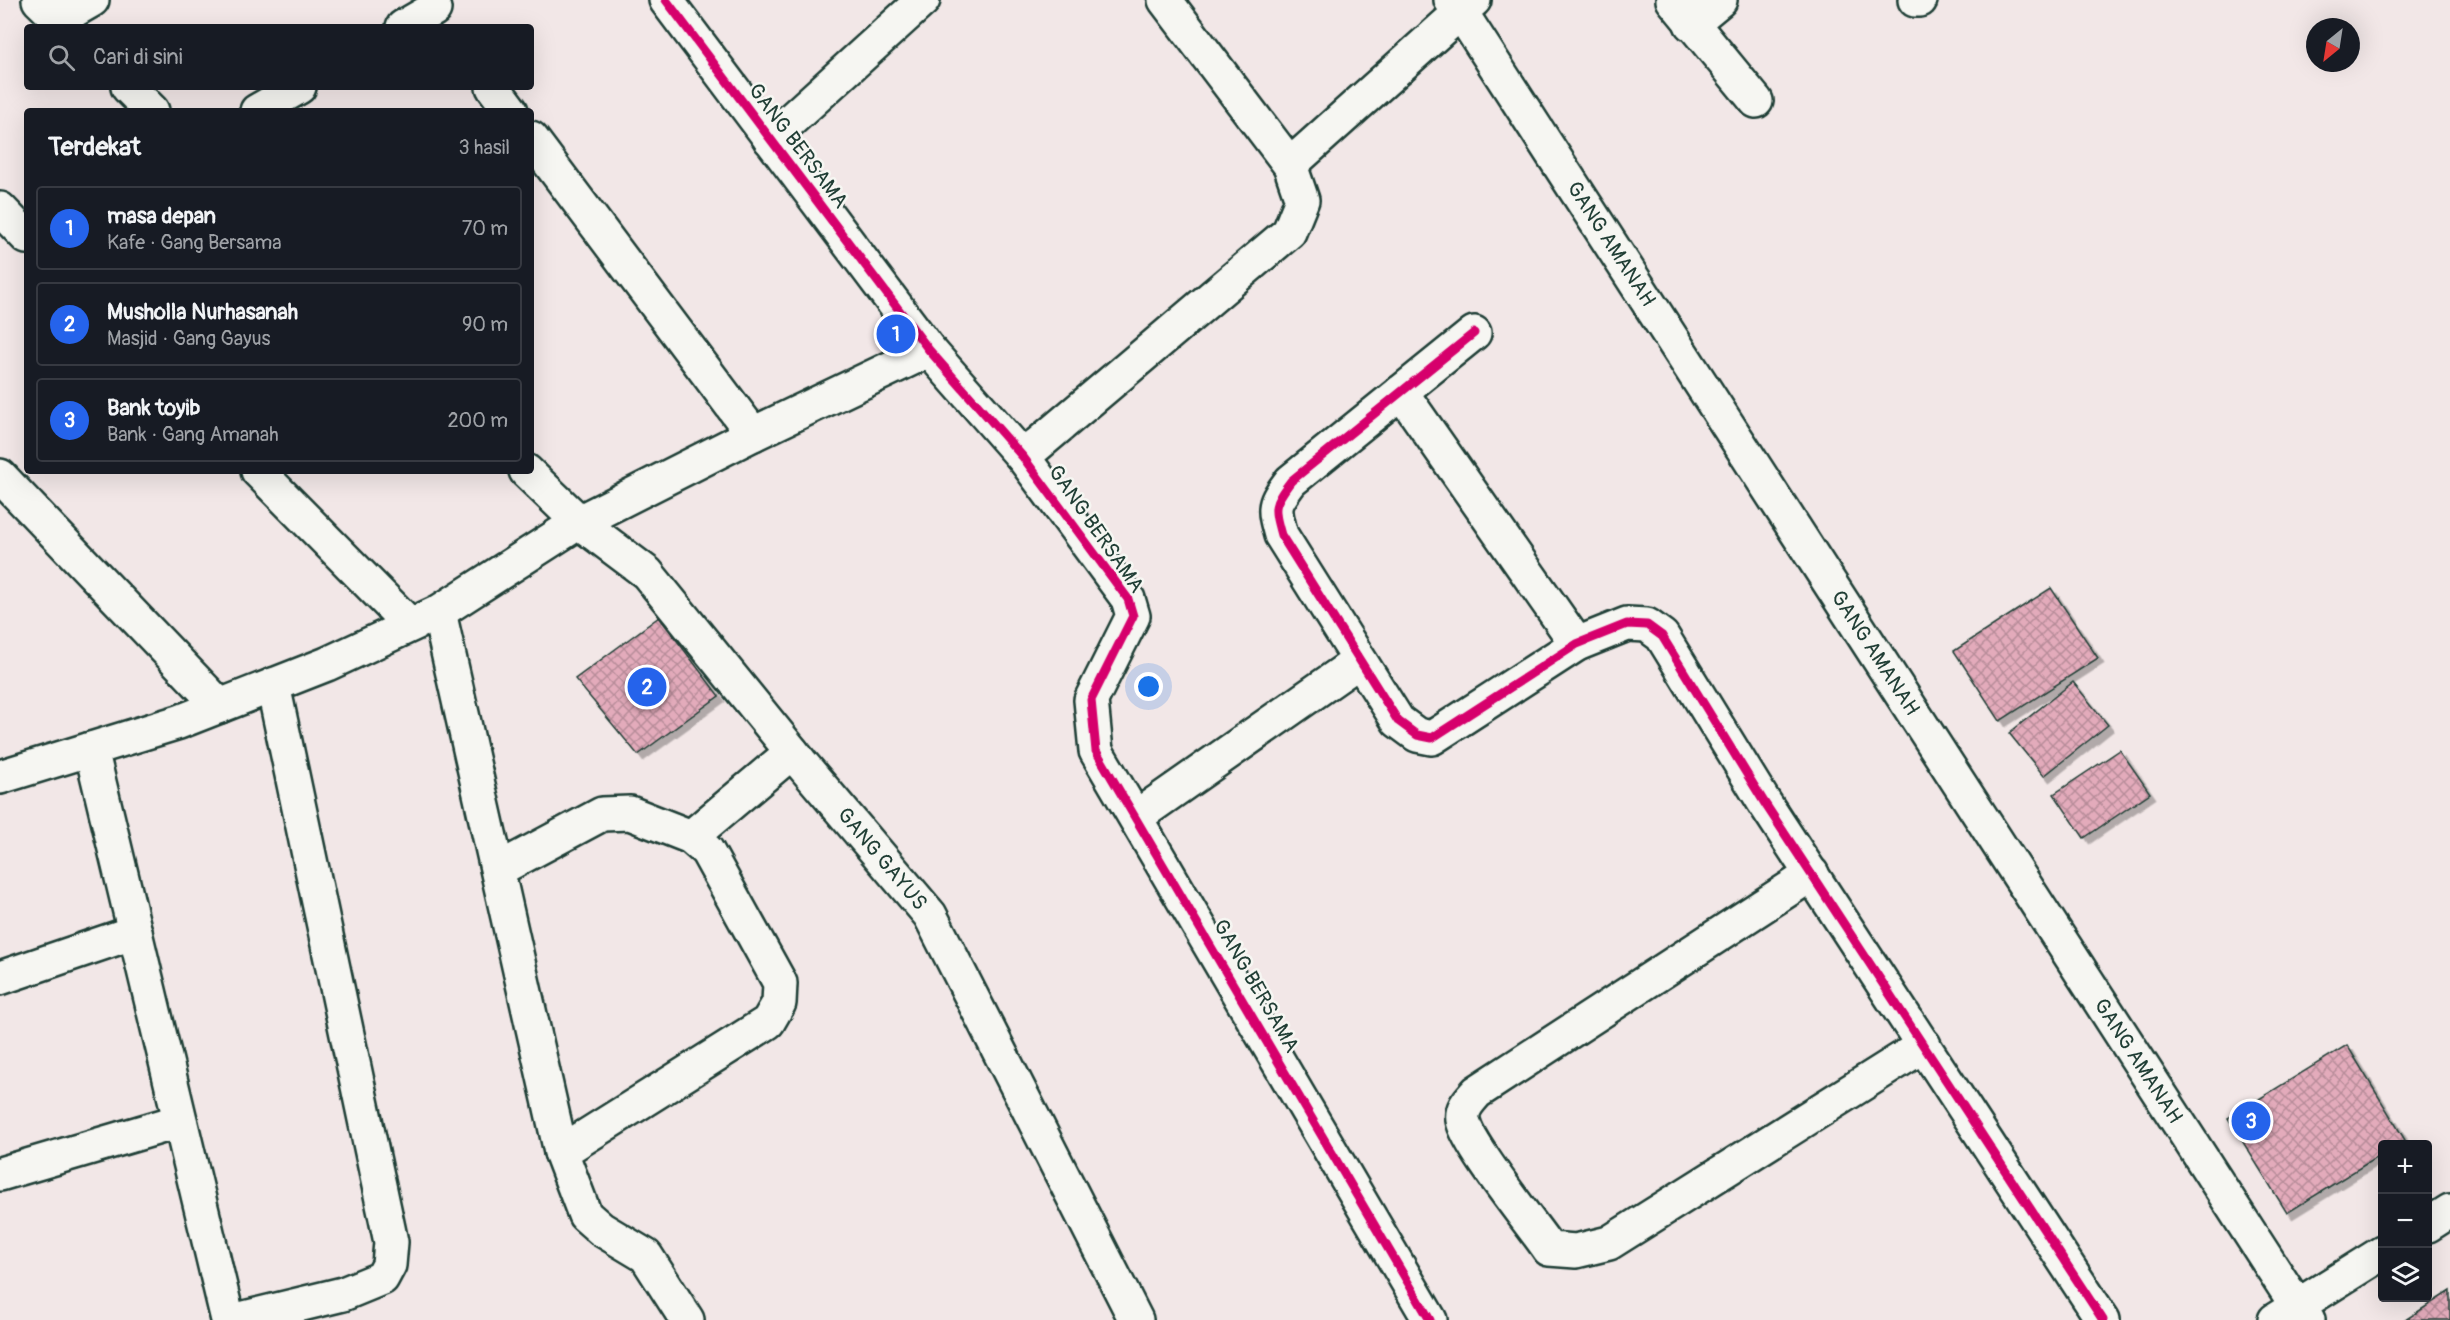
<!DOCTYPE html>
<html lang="id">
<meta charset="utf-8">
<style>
body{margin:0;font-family:Pangolin,sans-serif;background:#20242c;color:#f1f3f6}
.controls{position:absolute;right:18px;bottom:18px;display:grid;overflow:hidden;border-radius:6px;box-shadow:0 6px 24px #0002}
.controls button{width:54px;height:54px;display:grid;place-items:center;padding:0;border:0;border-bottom:2px solid #363941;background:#171b24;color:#f1f3f6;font:30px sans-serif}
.compass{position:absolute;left:2306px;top:18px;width:54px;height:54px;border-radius:50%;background:#171b24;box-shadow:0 6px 24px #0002;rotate:210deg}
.you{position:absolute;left:1149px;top:687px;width:21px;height:21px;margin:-15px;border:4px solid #fff;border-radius:50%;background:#1a73e8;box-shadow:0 0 0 9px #1a73e833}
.badge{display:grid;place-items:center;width:39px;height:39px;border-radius:50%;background:#2563eb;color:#fff;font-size:20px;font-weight:700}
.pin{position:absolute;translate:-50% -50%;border:3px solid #fff;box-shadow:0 2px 6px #0006}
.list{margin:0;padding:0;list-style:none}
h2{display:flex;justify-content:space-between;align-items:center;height:78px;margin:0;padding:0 24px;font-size:26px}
h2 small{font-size:20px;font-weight:400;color:#9ea1a6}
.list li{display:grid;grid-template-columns:39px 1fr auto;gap:18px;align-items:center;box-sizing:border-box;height:84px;margin:0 12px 12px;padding:0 12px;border:2px solid #363941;border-radius:6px}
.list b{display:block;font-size:22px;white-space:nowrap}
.list p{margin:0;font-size:20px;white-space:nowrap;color:#9ea1a6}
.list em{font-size:20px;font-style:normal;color:#9ea1a6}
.icon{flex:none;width:33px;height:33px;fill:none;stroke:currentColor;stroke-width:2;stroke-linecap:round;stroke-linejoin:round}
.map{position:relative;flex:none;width:2450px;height:1320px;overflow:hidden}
.search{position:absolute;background:#171b24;box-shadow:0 6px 24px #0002;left:24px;top:24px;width:510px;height:66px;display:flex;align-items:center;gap:15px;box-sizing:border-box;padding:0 21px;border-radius:6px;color:#9ea1a6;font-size:22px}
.panel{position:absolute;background:#171b24;box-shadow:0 6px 24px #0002;left:24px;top:108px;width:510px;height:366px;border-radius:6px}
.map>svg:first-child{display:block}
.building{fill:url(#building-cross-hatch);stroke:#1f3d34;stroke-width:1.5;filter:url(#shadow)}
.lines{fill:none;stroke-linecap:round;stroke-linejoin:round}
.street-casing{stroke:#1f3d34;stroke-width:38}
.primary-casing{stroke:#1f3d34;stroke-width:38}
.street{stroke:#f6f6f2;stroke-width:33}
.primary{stroke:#f6f6f2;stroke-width:33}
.cycleway-casing{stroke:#f6f6f2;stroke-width:13}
.cycleway{stroke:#d6006c;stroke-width:9}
.labels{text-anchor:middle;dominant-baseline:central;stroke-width:5;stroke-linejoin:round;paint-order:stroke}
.street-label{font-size:21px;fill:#1f3d34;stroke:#f6f6f2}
</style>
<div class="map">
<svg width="2450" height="1320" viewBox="0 0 2450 1320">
<defs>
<pattern id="building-cross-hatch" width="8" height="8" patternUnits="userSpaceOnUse" patternTransform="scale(1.5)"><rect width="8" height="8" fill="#e3abbb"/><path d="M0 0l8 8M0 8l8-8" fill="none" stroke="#b78c99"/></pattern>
<filter id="shadow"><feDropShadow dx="5.5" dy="5.5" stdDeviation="0" flood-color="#0004"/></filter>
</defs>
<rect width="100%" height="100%" fill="#f2e7e7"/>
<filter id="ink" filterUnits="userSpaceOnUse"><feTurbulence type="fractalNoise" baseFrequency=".0167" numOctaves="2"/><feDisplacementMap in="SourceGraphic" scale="12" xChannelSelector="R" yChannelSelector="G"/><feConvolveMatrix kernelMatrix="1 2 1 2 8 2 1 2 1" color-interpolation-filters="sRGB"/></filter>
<g filter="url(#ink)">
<!-- building -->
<g class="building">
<path d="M2051,588l47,70 -98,63 -46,-70z"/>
<path d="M659,617l60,79 -81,59 -63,-76z"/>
<path d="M2073,682l35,43 -64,51 -35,-43z"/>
<path d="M2120,750l30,43 -66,45 -30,-44z"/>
<path d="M2347,1045l58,95 -8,4h-15v10l-95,59 -59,-95z"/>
<path d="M2450,1291v29h-45z"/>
</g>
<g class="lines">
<!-- street casing -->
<g class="street-casing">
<g id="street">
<path d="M39,0l28,27"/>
<path d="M666,0l263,350 94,107 105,142 5,17 -42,84 5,51 334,569"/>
<path d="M1451,0l9,11 837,1295 11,14"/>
<path d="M1673,0l83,101"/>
<path d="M1915,0h5"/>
<path d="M59,19l33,-19"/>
<path d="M1691,24l29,-24"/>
<path d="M403,27l31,-18"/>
<path d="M128,87l24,24"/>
<path d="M493,87l18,24"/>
<path d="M257,111l42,-24"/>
<path d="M531,138l222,296"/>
<path d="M770,139l153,-139"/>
<path d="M1290,165l184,-165"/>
<path d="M0,209l27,28"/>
<path d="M1474,333l-183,148c-18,24 -18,25 -10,54l117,186 19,14 15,3 145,-94 50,-20 20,1 15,11 102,166 339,518"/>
<path d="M1401,392l176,252"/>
<path d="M1023,457l266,-225 13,-32 -12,-35 -125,-165"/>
<path d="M258,471l152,154"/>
<path d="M526,471l53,51 68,51 154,190 129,152 206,405"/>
<path d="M0,476l220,230"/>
<path d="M439,612l122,540 24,63 16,14 45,27 41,64"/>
<path d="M91,749l137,571"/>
<path d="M0,777l179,-55 148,-58 112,-52 140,-90 174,-88 176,-84"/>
<path d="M1136,817l223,-156"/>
<path d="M691,837l101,-85"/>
<path d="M499,869l103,-55 28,-1 61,24 16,14 73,132 -1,20 -11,19 -207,130"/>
<path d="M1812,874l-335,218c-7,8 -16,16 -14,28 4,25 69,104 86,129l27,2 33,-8 315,-198"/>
<path d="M0,978l135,-46"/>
<path d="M0,1174l180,-53"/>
<path d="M236,1320l107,-26 39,-16 7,-13 2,-23 -118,-557"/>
</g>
</g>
<!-- primary casing -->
<g class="primary-casing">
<g id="primary">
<path d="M2428,1225l22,-14"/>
<path d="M2275,1320l107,-67"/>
</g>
</g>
<!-- street -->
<use href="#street" class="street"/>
<!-- primary -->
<use href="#primary" class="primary"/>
<!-- cycleway casing -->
<g class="cycleway-casing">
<g id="cycleway">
<path d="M666,0l263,350 94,107 105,142 5,17 -42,84 5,51 334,569"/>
<path d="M1474,333l-183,148c-18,24 -18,25 -10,54l117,186 19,14 15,3 145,-94 50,-20 20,1 15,11 102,166 339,518"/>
</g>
</g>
<!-- cycleway -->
<use href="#cycleway" class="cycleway"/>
</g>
</g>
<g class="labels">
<!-- street labels -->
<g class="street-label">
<text transform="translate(798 146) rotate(53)">GANG BERSAMA</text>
<text transform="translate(1611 244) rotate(57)">GANG AMANAH</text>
<text transform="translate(1096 529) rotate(55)">GANG BERSAMA</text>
<text transform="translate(1875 653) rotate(57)">GANG AMANAH</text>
<text transform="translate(882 859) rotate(50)">GANG GAYUS</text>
<text transform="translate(1256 986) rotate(60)">GANG BERSAMA</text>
<text transform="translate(2138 1061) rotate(57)">GANG AMANAH</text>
</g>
</g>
</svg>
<div class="controls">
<button>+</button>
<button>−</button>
<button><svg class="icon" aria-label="layers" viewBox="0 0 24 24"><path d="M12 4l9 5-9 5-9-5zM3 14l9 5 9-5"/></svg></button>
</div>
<svg class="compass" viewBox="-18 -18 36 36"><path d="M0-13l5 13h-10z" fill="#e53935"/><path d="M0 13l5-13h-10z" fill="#9ea1a6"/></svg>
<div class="you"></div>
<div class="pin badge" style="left:896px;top:334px">1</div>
<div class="pin badge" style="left:647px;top:687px">2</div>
<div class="pin badge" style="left:2251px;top:1121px">3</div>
<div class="search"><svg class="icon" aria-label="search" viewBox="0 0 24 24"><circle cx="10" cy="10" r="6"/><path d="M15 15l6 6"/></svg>Cari di sini</div>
<section class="panel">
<h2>Terdekat<small>3 hasil</small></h2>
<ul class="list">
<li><span class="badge">1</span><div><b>masa depan</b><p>Kafe · Gang Bersama</p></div><em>70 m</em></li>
<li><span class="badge">2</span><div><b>Musholla Nurhasanah</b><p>Masjid · Gang Gayus</p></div><em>90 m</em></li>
<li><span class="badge">3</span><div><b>Bank toyib</b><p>Bank · Gang Amanah</p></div><em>200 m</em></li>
</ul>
</section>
</div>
